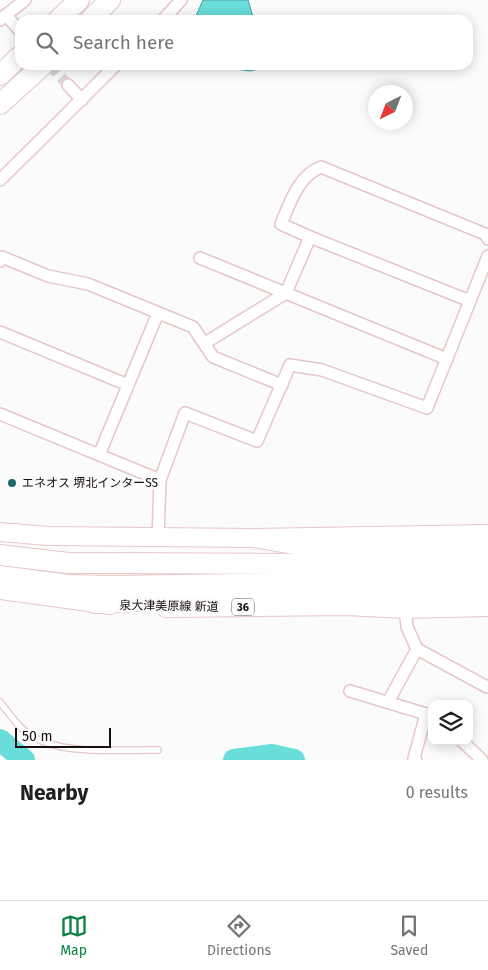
<!DOCTYPE html>
<meta charset="utf-8">
<style>
body{margin:0;font-family:"Fira Sans","Noto Sans JP",sans-serif;background:#f6f6f6;color:#202124}
.controls{position:absolute;right:15px;bottom:15px;display:grid;overflow:hidden;border-radius:10px;box-shadow:0 2px 12px #0003}
.controls button{width:45px;height:45px;display:grid;place-items:center;padding:0;border:0;border-bottom:1px solid #e0e0e0;background:#fff;color:#202124;font:25px sans-serif}
.compass{position:absolute;left:368px;top:85px;width:45px;height:45px;border-radius:50%;background:#fff;box-shadow:0 2px 12px #0003;rotate:222deg}
.scale{position:absolute;left:15px;bottom:12px;width:96px;box-sizing:border-box;padding-left:5px;border:2px solid #1a0f10;border-top:0;font-size:14px;line-height:18px;white-space:nowrap;color:#1a0f10;-webkit-text-stroke:4px #fbfbfb;paint-order:stroke}
.list{margin:0;padding:0;list-style:none}
h2{display:flex;justify-content:space-between;align-items:center;height:65px;margin:0;padding:0 20px;font-size:21px}
h2 small{font-size:16px;font-weight:400;color:#757577}
.icon{flex:none;width:28px;height:28px;fill:none;stroke:currentColor;stroke-width:2;stroke-linecap:round;stroke-linejoin:round}
.map{position:relative;flex:none;width:488px;height:760px;overflow:hidden}
.search{position:absolute;background:#fff;box-shadow:0 2px 12px #0003;left:15px;right:15px;top:15px;height:55px;display:flex;align-items:center;gap:12px;box-sizing:border-box;padding:0 18px;border-radius:15px;color:#757577;font-size:19px}
.sheet{height:140px;background:#fff}
nav{display:flex;justify-content:space-around;align-items:center;box-sizing:border-box;height:70px;border-top:1px solid #e0e0e0;background:#fff;font-size:14px;color:#757577}
nav a{display:grid;justify-items:center;gap:2px}
nav .on{color:#0b8043}
.map>svg:first-child{display:block}
.water{fill:#69ddd9;stroke:#519f9d}
.lines{fill:none;stroke-linecap:round;stroke-linejoin:round}
.river{stroke:#69ddd9;stroke-width:22}
.minor-tunnel{stroke:#d9d8d8;stroke-width:11;stroke-dasharray:11 5.5;stroke-linecap:butt}
.service-casing{stroke:#e7c6c8;stroke-width:8}
.minor-casing{stroke:#e7c6c8;stroke-width:14}
.primary-casing{stroke:#e7c6c8;stroke-width:20}
.trunk-casing{stroke:#e7c6c8;stroke-width:20}
.motorway-casing{stroke:#e7c6c8;stroke-width:22}
.service{stroke:#fff;stroke-width:5.5}
.minor{stroke:#fff;stroke-width:11}
.primary{stroke:#fff;stroke-width:18}
.trunk{stroke:#fff;stroke-width:18}
.motorway{stroke:#fff;stroke-width:20}
.poi-dot{fill:#1d6a68;stroke:#fbfbfb;stroke-width:2}
.labels{text-anchor:middle;dominant-baseline:central;stroke-width:5;stroke-linejoin:round;paint-order:stroke}
.shield{fill:#fbfbfb;stroke:#5e5656;stroke-width:1}
.shield-label{font-size:11px;font-weight:bold;fill:#1a0f10}
.poi-label{font-size:12px;fill:#1a0f10;stroke:#fbfbfb;text-anchor:start}
.street-label{font-size:12px;fill:#1a0f10;stroke:#fbfbfb}
</style>
<div class="map">
<svg width="488" height="760" viewBox="0 0 488 760">
<rect width="100%" height="100%" fill="#fbfbfb"/>
<!-- water -->
<g class="water">
<path d="M203,0h45l6,20h-60z"/>
<path d="M206,65h55l-2,4 -9,2z"/>
</g>
<g class="lines">
<!-- river -->
<g class="river">
<path d="M0,740l24,20"/>
<path d="M234,760l38,-5 22,5"/>
</g>
<!-- minor-tunnel -->
<path class="minor-tunnel" d="M50,65l18,20"/>
<!-- service casing -->
<g class="service-casing">
<path id="service" d="M0,702c9,11 19,27 32,34 32,20 89,13 126,14"/>
</g>
<!-- minor casing -->
<g class="minor-casing">
<g id="minor">
<path d="M6,15l19,-15"/>
<path d="M0,20l6,-5 13,15"/>
<path d="M163,20l18,-20"/>
<path d="M68,85l14,15"/>
<path d="M0,180l116,-115"/>
<path d="M310,237l160,64"/>
<path d="M200,258l247,101"/>
<path d="M0,261l2,-4 46,19 40,8 105,43 20,30 69,28"/>
<path d="M0,332l128,53"/>
<path d="M205,343l81,-50 24,-56 -29,-13c9,-21 17,-48 40,-57l164,67 3,5"/>
<path d="M0,414l160,66"/>
<path d="M99,455l59,-142"/>
<path d="M158,538l2,-58 25,-67 72,28 33,-76 32,5 105,38 61,-152"/>
<path d="M417,649l70,38"/>
<path d="M350,691l76,23 6,3"/>
<path d="M388,702l29,-53 -10,-22 -2,-18"/>
<path d="M462,741l20,19"/>
<path d="M416,760l-2,-2 12,-44"/>
</g>
</g>
<!-- primary casing -->
<g class="primary-casing">
<g id="primary">
<path d="M0,532l48,4 205,2 235,-4"/>
<path d="M0,590l110,15"/>
<path d="M166,608l180,-2 59,3 83,-2"/>
</g>
</g>
<!-- trunk casing -->
<g class="trunk-casing">
<g id="trunk">
<path d="M253,538l70,12 165,-1"/>
<path d="M95,604l139,-7 254,-6"/>
</g>
</g>
<!-- motorway casing -->
<g class="motorway-casing">
<g id="motorway">
<path d="M58,20l21,-20"/>
<path d="M90,20l20,-20"/>
<path d="M0,75l20,-19"/>
<path d="M0,104l43,-39"/>
<path d="M0,555l68,8h43l222,1 155,-3"/>
<path d="M0,576l69,9 42,1 377,-6"/>
</g>
</g>
<!-- service -->
<use href="#service" class="service"/>
<!-- minor -->
<use href="#minor" class="minor"/>
<!-- primary -->
<use href="#primary" class="primary"/>
<!-- trunk -->
<use href="#trunk" class="trunk"/>
<!-- motorway -->
<use href="#motorway" class="motorway"/>
</g>
<!-- markers -->
<circle class="poi-dot" cx="12" cy="483" r="5"/>
<g class="labels">
<!-- shield labels -->
<rect class="shield" x="232" y="598.5" width="22" height="17" rx="4"/>
<g class="shield-label">
<text x="243" y="607">36</text>
</g>
<!-- poi labels -->
<g class="poi-label">
<text x="22" y="483">エネオス 堺北インターSS</text>
</g>
<!-- street labels -->
<g class="street-label">
<text transform="translate(169 606) rotate(1)">泉大津美原線 新道</text>
</g>
</g>
</svg>
<div class="controls">
<button><svg class="icon" aria-label="layers" viewBox="0 0 24 24"><path d="M12 4l9 5-9 5-9-5zM3 14l9 5 9-5"/></svg></button>
</div>
<svg class="compass" viewBox="-18 -18 36 36"><path d="M0-13l5 13h-10z" fill="#e53935"/><path d="M0 13l5-13h-10z" fill="#757577"/></svg>
<div class="scale">50 m</div>
<div class="search"><svg class="icon" aria-label="search" viewBox="0 0 24 24"><circle cx="10" cy="10" r="6"/><path d="M15 15l6 6"/></svg>Search here</div>
</div>
<section class="sheet">
<h2>Nearby<small>0 results</small></h2>
<ul class="list">
</ul>
</section>
<nav>
<a class="on"><svg class="icon" aria-label="map" viewBox="0 0 24 24"><path d="M3 6l6-2 6 2 6-2v14l-6 2-6-2-6 2zM9 4v14M15 6v14"/></svg>Map</a>
<a><svg class="icon" aria-label="directions" viewBox="0 0 24 24"><path d="M12 3l9 9-9 9-9-9zM9 14v-3h6M13 9l2 2-2 2"/></svg>Directions</a>
<a><svg class="icon" aria-label="saved" viewBox="0 0 24 24"><path d="M7 4h10v16l-5-4-5 4z"/></svg>Saved</a>
</nav>
